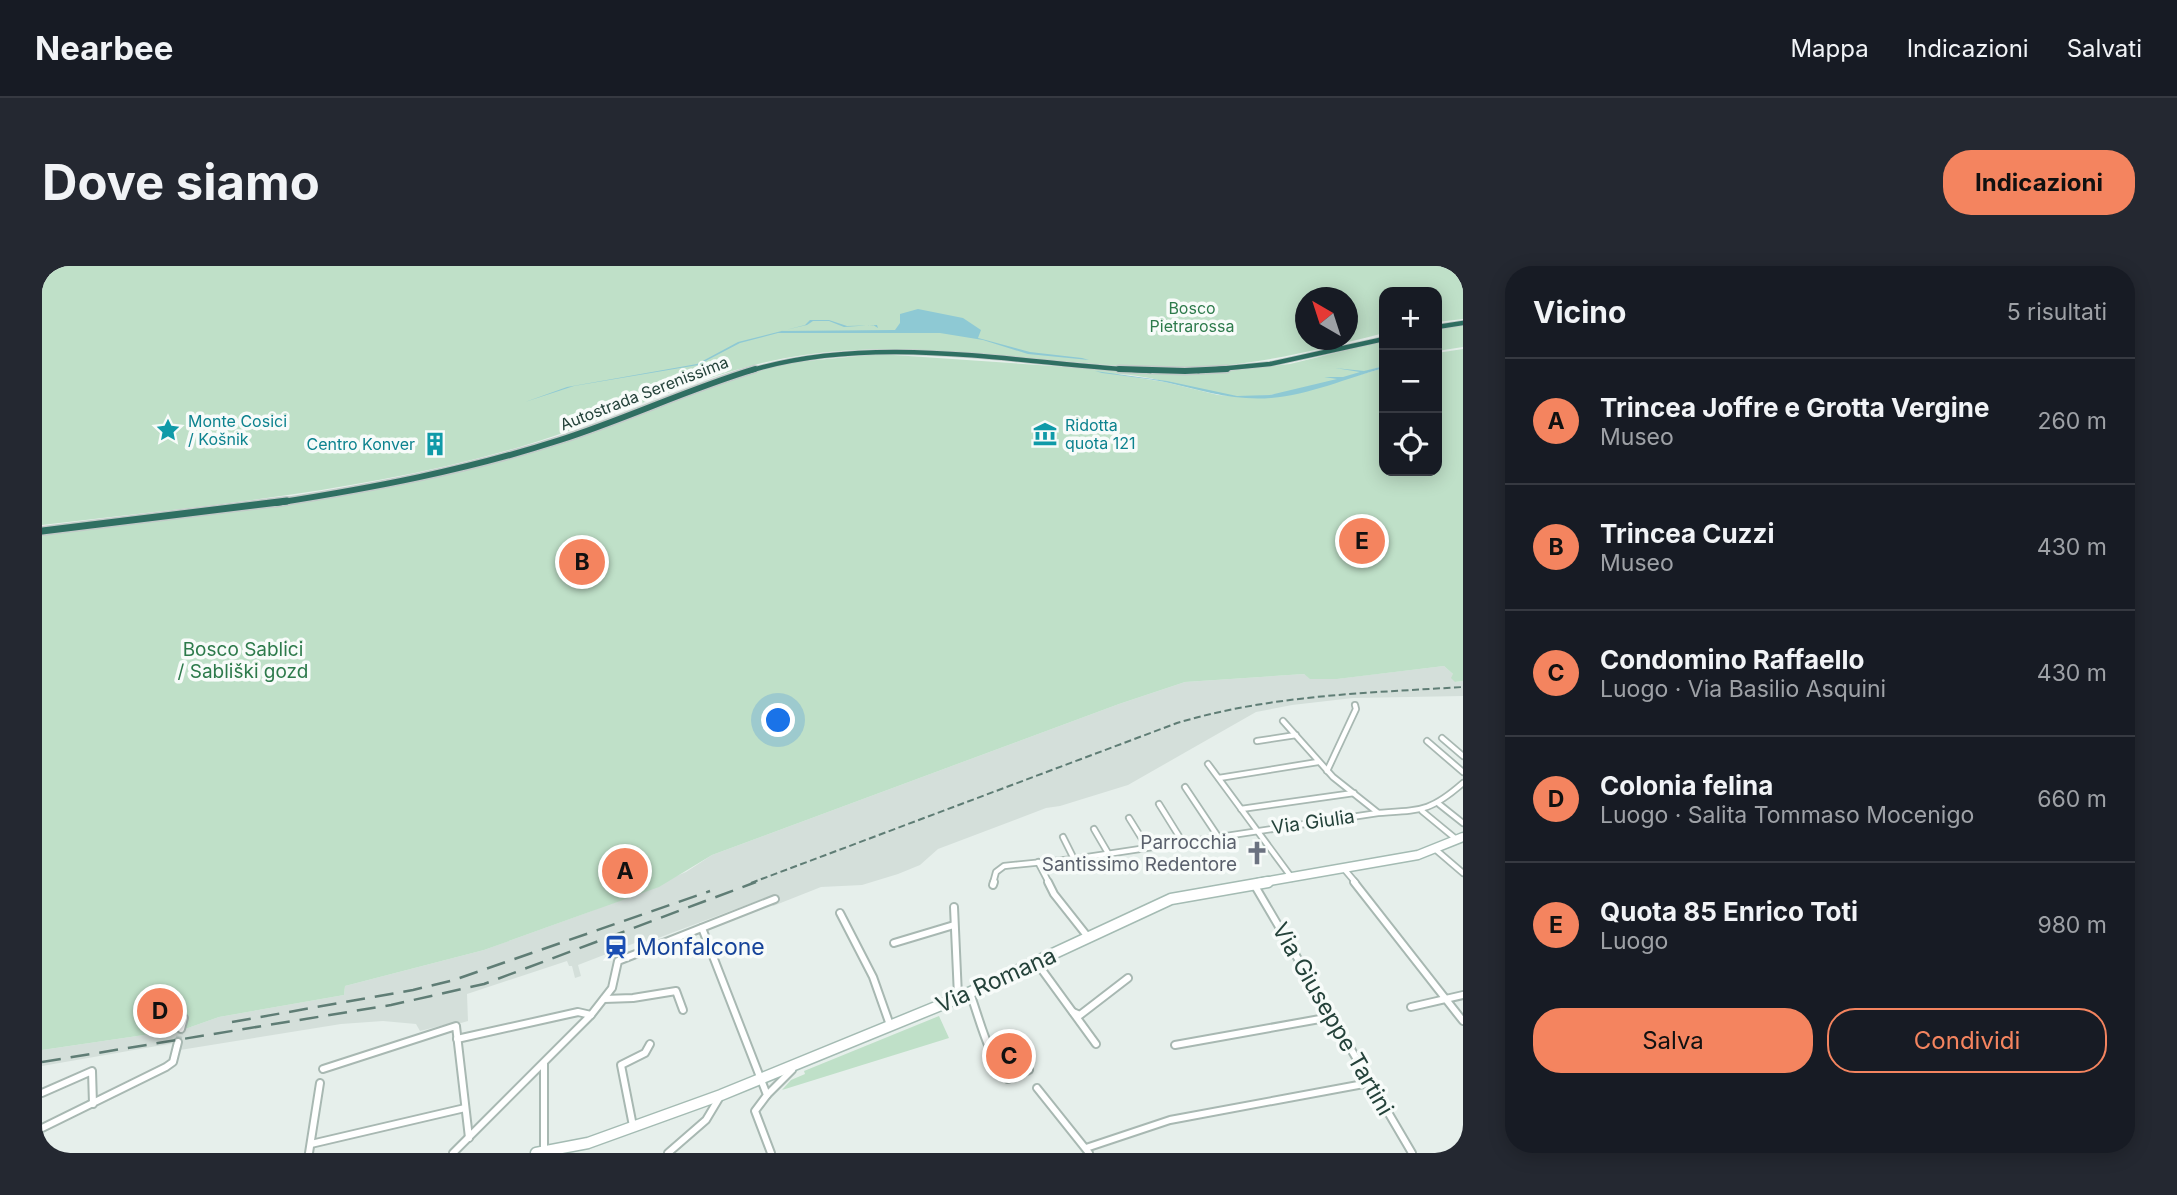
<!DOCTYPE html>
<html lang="it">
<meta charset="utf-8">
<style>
body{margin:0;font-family:Inter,sans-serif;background:#242831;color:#f1f3f6}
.controls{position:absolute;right:21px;top:21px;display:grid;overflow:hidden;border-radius:14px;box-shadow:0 4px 18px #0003}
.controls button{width:63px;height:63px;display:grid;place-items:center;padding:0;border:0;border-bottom:2px solid #363941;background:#171b24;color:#f1f3f6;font:35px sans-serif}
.compass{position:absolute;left:1253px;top:21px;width:63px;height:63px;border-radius:50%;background:#171b24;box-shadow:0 4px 18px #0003;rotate:321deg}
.you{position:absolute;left:737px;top:455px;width:24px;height:24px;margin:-18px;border:5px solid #fff;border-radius:50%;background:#1a73e8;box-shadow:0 0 0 10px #1a73e833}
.badge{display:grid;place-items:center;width:46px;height:46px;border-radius:50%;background:#f4845f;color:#111;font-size:23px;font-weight:700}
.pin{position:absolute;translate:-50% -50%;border:4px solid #fff;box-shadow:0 2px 7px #0006}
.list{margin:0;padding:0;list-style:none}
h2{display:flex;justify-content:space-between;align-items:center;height:91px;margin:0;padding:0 28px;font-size:30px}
h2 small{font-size:23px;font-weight:400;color:#9ea1a6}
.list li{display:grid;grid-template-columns:46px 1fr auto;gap:21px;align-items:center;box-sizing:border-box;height:126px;padding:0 28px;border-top:2px solid #363941}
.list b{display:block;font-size:26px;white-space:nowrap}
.list p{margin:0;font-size:23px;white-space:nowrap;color:#9ea1a6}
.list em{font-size:23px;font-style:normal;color:#9ea1a6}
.actions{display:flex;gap:14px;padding:21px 28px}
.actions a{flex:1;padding:16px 0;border:2px solid #f4845f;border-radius:28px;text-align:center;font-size:24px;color:#f4845f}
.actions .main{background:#f4845f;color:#111}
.icon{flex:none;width:38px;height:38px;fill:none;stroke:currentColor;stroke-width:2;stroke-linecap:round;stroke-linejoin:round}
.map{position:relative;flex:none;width:1421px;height:887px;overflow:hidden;border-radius:28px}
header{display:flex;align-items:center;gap:42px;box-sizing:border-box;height:98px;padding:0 35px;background:#171b24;border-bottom:2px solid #363941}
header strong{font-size:33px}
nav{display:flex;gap:38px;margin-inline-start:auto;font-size:24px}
.intro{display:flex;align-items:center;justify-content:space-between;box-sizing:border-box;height:168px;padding:0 42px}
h1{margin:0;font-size:49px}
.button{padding:18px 32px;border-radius:28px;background:#f4845f;color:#111;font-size:24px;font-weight:700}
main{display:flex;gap:42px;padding:0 42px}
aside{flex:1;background:#171b24;border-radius:28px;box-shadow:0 4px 18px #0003}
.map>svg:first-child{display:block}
.built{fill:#d4dfda}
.green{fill:#bfe0c8;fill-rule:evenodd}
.water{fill:#8ec9d4}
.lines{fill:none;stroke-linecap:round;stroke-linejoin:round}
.street-tunnel{stroke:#bfccc8;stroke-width:6;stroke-dasharray:6 2.5;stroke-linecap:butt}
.street-far1-casing{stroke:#a8b8b2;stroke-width:8}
.street-casing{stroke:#a8b8b2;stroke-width:10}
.secondary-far1-casing{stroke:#a4bbb3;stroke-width:11}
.secondary-casing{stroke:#a4bbb3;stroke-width:13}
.highway-far2-casing{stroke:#c2cac8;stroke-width:6}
.highway-far1-casing{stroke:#c2cac8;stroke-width:9}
.highway-casing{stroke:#c2cac8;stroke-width:10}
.street-far1{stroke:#fff;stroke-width:4.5}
.street{stroke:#fff;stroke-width:6}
.secondary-far1{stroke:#fff;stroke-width:8}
.secondary{stroke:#fff;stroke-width:10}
.highway-far2{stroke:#2f6f62;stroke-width:4.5}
.highway-far1{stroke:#2f6f62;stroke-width:6}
.highway{stroke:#2f6f62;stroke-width:7}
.rail-far1{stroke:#5f7d75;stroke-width:2;stroke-dasharray:7 3.5;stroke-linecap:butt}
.rail{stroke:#5f7d75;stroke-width:2.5;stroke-dasharray:19 10;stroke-linecap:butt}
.labels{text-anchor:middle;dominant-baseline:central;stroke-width:7;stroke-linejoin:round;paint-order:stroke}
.far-park-label{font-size:16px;fill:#2d7a4b;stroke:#f7fbf9}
.far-street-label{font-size:16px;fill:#24423a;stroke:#f7fbf9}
.far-culture-label{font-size:16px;fill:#0d838f;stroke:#f7fbf9;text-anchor:start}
.park-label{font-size:19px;fill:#2d7a4b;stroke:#f7fbf9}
.street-label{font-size:19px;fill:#24423a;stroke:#f7fbf9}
.worship-label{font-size:19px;fill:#5b616d;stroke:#f7fbf9;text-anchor:end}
.near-transit-label{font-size:23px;fill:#164399;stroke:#f7fbf9;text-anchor:start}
.near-street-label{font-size:23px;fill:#24423a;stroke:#f7fbf9}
</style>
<header>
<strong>Nearbee</strong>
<nav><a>Mappa</a><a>Indicazioni</a><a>Salvati</a></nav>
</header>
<div class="intro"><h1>Dove siamo</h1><a class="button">Indicazioni</a></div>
<main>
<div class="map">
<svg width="1421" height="887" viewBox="0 0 1421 887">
<rect width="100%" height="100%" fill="#e6efeb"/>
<!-- built -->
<path class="built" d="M1402,400l10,9 1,7 8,-1v15l-110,2 -61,7 -36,7 -128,73 -68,21 -14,2 -108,41 -18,16 -22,9 -36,11 -41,2 -48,19 -5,-9 -126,47 -2,-3 -62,24 3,11 -6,2 -3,-12h-3l-2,-5 -100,33 1,27 -7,2 -5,-1 -36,9 -4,-7 -33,-3 -42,3 -161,26 2,-7 -2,-1 -138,24v-16l143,-21 34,-12 125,-22 1,-9 139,-36 105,-38 97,-40 26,-17 407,-151 66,-22 119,-8 7,5h25z"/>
<!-- green -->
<g class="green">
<path d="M0,0h1421v53l-26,3v-30h-53v41c-70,18 -137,35 -210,35 -123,-1 -247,-31 -370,-13 -99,14 -186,63 -281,91 -157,46 -320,60 -481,79zM1264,32h42v42h-42z"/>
<path d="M1421,59v22l-26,4v-22z"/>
<path d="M1342,75v25c-46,12 -98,34 -150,30 -41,-4 -80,-22 -121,-22l52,8 53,13 41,3 32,-4 93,-26v103h53v-118l26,-4v332l-8,1 -4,-4 2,-4 -9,-8 -107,13h-27l-6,-5 -119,8 -66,22 -407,151 -53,32 -175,63 -139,36 -1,9 -125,22 -34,12 -143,21v-517l319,-42 66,-12 152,-41 177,-69 40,-7 83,-8 246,17 94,1 71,-8z"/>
<path d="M897,750l10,22 -167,52 9,-10 14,-6 -1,-3z"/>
</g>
<!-- water -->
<g class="water">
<path d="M876,43l45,9 18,12 -3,8 4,1 48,13 52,6 7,2 -61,-6 -45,-14 -43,-7h-162l-38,10 -42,22 -124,21 -49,16 42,-15 130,-23 41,-22 67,-17 5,-5h19l18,6 30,-1 1,3 -5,-3 -29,2 -15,-6h-16l-6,4 -26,6 114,-1 5,-7v-9z"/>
<path d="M1342,100v2c-37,10 -75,27 -113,30 -38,3 -70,-8 -106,-16 -20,-4 -42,-6 -63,-9l-7,-2 72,10 70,15 33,-1 67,-16 -13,-2h19l17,-5 -25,-4 29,3z"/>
</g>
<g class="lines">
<!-- street-tunnel -->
<path class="street-tunnel" d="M136,776l3,-13"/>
<!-- street-far1 casing -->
<g class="street-far1-casing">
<g id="street-far1">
<path d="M1241,455l50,56 44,35"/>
<path d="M1400,472l21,18"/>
<path d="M1215,475l39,-6"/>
<path d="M1385,475l36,31"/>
<path d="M1166,498l84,114"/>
<path d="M1285,505l29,-62 -1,-4"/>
<path d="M1177,512l99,-16"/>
<path d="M1143,521l32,48"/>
<path d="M1117,538l23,37"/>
<path d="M1397,538l24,19"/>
<path d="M1199,543l113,-16"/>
<path d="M1380,545l34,28"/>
<path d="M1087,552l18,29"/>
<path d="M1052,563l14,24"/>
<path d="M1021,571l11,22"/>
<path d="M1393,583l28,24"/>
<path d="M996,596l11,21"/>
<path d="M1303,604l11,13"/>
<path d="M951,617l3,-11 8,-6 70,-7 304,-46c43,-3 52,-1 85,-30"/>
</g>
</g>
<!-- street casing -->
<g class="street-casing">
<g id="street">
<path d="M1006,616l6,12 34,43"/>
<path d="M1312,616l109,139"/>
<path d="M951,619l1,-3"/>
<path d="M1213,620l157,267"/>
<path d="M912,641l4,89"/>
<path d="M798,647l33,64 17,48"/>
<path d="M660,662l65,167 -12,16 16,42"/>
<path d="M852,677l60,-18"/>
<path d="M995,697l59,81"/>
<path d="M928,727c11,30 17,61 38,86l21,-9"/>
<path d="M562,733l29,-1 43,-7 7,19"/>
<path d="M1369,741l52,-12"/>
<path d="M1031,746l7,3 48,-37"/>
<path d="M139,763l3,-11"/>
<path d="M415,773l121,-27 13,3"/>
<path d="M1133,779l156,-28"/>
<path d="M502,798v86"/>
<path d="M281,803l133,-43 13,112"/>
<path d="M995,822l52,65"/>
<path d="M0,827l50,-22 1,33"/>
<path d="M725,829l25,-25"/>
<path d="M591,860l-12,-61 24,-12 5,-9"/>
<path d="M0,862l124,-61 7,-5 5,-20"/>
<path d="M269,878l154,-36"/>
<path d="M1044,882l84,-28 199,-37"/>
<path d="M267,887l11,-70"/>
<path d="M411,887l138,-138 21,-27 6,-27 157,-62"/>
<path d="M626,887l38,-33 15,-25"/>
</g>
</g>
<!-- secondary-far1 casing -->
<g class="secondary-far1-casing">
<path id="secondary-far1" d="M1216,617l160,-28 45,-18"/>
</g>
<!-- secondary casing -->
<g class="secondary-casing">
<path id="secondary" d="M494,887l52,-10 133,-48 237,-97 213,-99 97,-17"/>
</g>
<!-- highway-far2 casing -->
<g class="highway-far2-casing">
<g id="highway-far2">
<path d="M1395,61l26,-4"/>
<path d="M707,105c130,-39 269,-7 402,0"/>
<path d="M1156,105l72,-7 114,-25"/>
</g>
</g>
<!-- highway-far1 casing -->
<g class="highway-far1-casing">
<g id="highway-far1">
<path d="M1077,103l66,2 42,-2"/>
<path d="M234,237c96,-15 191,-33 284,-63 66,-21 128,-51 195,-71"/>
</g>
</g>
<!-- highway casing -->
<g class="highway-casing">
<path id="highway" d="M0,265l245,-30"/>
</g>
<!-- street-far1 -->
<use href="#street-far1" class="street-far1"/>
<!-- street -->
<use href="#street" class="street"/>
<!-- secondary-far1 -->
<use href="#secondary-far1" class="secondary-far1"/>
<!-- secondary -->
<use href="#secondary" class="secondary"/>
<!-- highway-far2 -->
<use href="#highway-far2" class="highway-far2"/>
<!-- highway-far1 -->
<use href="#highway-far1" class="highway-far1"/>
<!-- highway -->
<use href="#highway" class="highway"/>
<!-- rail-far1 -->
<path class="rail-far1" d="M709,617l426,-160c94,-28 189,-30 286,-36"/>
<!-- rail -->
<g class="rail">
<path d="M190,756l181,-32 41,-10 256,-89"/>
<path d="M0,796l349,-57 93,-21 272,-102"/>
</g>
</g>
<!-- icons -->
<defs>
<g id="sight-bare" transform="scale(1.89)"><path d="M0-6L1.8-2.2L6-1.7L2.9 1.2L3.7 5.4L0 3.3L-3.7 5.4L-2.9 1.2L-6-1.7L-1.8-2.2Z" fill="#0f9aa8" stroke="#f7fbf9" stroke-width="2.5" paint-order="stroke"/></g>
<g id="museum-bare" transform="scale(1.89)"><path d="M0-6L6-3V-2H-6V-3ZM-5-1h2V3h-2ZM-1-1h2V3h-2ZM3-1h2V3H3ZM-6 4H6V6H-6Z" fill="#0f9aa8" stroke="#f7fbf9" stroke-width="2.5" paint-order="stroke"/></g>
<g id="building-bare" transform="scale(1.89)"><path d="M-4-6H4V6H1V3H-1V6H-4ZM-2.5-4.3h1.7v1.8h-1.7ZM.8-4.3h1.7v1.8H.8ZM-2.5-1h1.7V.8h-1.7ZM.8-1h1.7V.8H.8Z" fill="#0f9aa8" stroke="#f7fbf9" stroke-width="2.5" paint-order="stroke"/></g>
<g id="church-bare" transform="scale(1.89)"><path d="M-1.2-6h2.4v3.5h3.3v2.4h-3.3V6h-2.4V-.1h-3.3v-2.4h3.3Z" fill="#6b7280" stroke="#f7fbf9" stroke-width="2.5" paint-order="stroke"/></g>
<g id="station-bare" transform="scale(1.89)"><path d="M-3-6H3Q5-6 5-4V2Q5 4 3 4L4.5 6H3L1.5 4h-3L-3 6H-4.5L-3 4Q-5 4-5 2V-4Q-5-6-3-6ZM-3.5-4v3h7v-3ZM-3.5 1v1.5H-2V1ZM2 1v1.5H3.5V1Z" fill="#1a4fb4" stroke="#f7fbf9" stroke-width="2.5" paint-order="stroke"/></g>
</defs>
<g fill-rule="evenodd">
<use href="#sight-bare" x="126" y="164"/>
<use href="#museum-bare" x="1003" y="168"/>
<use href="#building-bare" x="393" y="178"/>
<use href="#church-bare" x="1215" y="587"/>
<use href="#station-bare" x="574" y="681"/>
</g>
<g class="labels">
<!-- far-park labels -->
<g class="far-park-label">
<text x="1150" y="42">Bosco<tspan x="1150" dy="18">Pietrarossa</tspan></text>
</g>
<!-- far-street labels -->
<g class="far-street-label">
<text transform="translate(602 127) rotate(-21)">Autostrada Serenissima</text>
</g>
<!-- far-culture labels -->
<g class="far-culture-label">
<text x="146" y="155">Monte Cosici<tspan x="146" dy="18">/ Košnik</tspan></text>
<text x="1023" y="159">Ridotta<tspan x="1023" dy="18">quota 121</tspan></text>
<text x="373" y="178" text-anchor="end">Centro Konver</text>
</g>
<!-- park labels -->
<g class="park-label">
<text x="201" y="383">Bosco Sablici<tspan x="201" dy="22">/ Sabliški gozd</tspan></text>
</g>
<!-- street labels -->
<g class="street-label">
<text transform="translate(1271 556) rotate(-8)">Via Giulia</text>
</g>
<!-- worship labels -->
<g class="worship-label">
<text x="1195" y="576">Parrocchia<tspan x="1195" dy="22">Santissimo Redentore</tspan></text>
</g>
<!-- near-transit labels -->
<g class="near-transit-label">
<text x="594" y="681">Monfalcone</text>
</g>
<!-- near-street labels -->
<g class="near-street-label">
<text transform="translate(954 714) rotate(-24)">Via Romana</text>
<text transform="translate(1291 753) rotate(60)">Via Giuseppe Tartini</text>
</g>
</g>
</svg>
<div class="controls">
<button>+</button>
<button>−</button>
<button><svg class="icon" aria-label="locate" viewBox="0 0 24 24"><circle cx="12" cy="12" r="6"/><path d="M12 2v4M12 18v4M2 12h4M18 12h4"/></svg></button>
</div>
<svg class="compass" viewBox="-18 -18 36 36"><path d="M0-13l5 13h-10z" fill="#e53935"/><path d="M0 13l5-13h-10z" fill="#9ea1a6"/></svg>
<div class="you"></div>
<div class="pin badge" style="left:583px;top:605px">A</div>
<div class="pin badge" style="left:540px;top:296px">B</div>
<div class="pin badge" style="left:967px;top:790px">C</div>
<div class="pin badge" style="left:118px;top:745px">D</div>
<div class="pin badge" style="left:1320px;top:275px">E</div>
</div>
<aside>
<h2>Vicino<small>5 risultati</small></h2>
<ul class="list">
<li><span class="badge">A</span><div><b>Trincea Joffre e Grotta Vergine</b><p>Museo</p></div><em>260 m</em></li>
<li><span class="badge">B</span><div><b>Trincea Cuzzi</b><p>Museo</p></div><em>430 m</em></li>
<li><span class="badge">C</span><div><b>Condomino Raffaello</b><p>Luogo · Via Basilio Asquini</p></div><em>430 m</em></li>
<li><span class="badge">D</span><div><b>Colonia felina</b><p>Luogo · Salita Tommaso Mocenigo</p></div><em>660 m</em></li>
<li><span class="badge">E</span><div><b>Quota 85 Enrico Toti</b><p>Luogo</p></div><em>980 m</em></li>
</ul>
<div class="actions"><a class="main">Salva</a><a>Condividi</a></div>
</aside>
</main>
